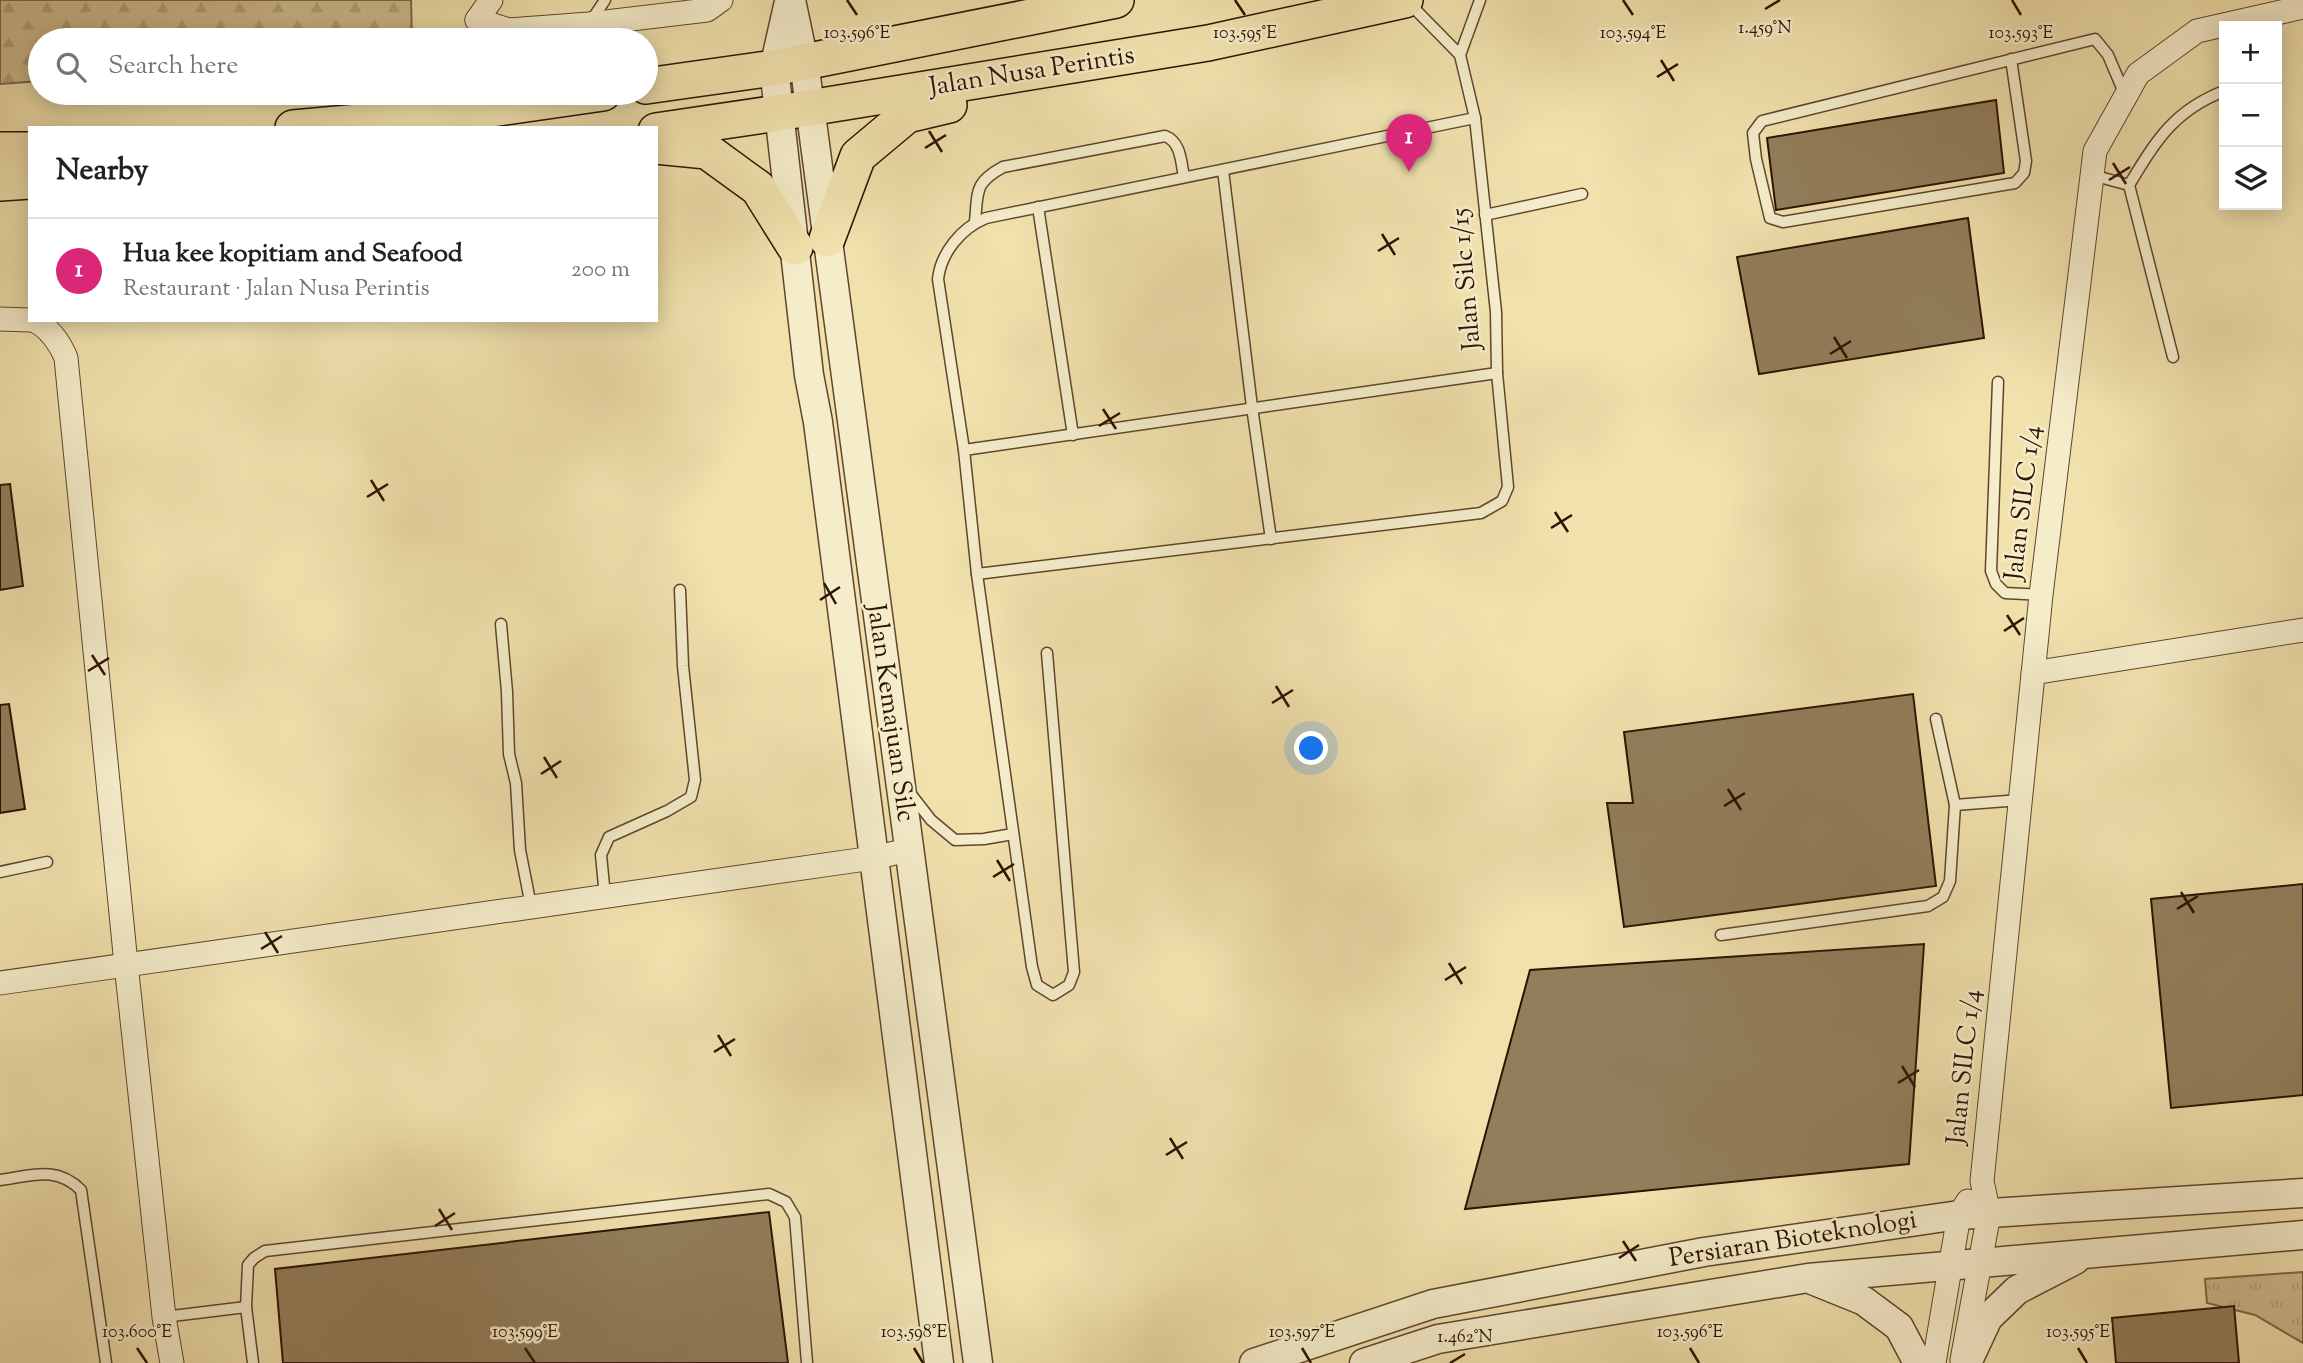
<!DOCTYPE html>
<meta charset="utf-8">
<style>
body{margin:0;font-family:"Sorts Mill Goudy",serif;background:#f2f2f2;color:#202124}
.controls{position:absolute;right:21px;top:21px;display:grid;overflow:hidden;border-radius:0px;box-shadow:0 4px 18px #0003}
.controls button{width:63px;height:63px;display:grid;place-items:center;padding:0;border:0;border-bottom:2px solid #e0e0e0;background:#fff;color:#202124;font:35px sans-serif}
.you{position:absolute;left:1312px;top:749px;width:24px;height:24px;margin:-18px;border:5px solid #fff;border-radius:50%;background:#1a73e8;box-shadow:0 0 0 10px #1a73e833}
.badge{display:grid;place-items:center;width:46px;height:46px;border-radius:50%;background:#db2777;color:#fff;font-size:23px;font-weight:700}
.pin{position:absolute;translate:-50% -58px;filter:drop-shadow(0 2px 4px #0008)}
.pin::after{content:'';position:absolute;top:37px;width:24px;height:21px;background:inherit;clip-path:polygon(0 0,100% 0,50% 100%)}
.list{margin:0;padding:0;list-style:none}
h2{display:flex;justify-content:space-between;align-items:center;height:91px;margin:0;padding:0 28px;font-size:30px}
h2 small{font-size:23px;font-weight:400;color:#757577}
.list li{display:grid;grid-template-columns:46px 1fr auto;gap:21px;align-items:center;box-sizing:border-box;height:105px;padding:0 28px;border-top:2px solid #e0e0e0}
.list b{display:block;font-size:26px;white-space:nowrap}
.list p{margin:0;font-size:23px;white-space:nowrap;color:#757577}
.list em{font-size:23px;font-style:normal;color:#757577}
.icon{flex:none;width:38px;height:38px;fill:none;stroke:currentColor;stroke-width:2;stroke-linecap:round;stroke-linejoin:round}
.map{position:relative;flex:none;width:2303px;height:1363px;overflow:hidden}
.search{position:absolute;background:#fff;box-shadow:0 4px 18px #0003;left:28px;top:28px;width:630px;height:77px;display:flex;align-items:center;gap:18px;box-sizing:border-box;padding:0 24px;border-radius:38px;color:#757577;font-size:26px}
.panel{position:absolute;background:#fff;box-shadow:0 4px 18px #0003;left:28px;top:126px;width:630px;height:196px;border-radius:0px}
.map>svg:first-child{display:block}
.forest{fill:url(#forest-firs);stroke:#7e6849;stroke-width:2}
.park{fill:url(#park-tufts);stroke:#7e6849;stroke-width:2}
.building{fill:#927e5b;stroke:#2d1302;stroke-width:2}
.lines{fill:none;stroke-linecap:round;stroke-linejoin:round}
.service-casing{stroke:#5e462d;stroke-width:13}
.minor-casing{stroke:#5e462d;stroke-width:25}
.tertiary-casing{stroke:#5e462d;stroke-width:31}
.primary-casing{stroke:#2d1302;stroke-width:38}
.service{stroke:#f5ecca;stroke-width:10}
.minor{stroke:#f5ecca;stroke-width:23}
.tertiary{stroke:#f5ecca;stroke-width:28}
.primary{stroke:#f0e1ad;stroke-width:35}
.ticks{fill:none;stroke:#2d1302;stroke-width:2.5}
.labels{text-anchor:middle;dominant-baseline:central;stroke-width:5;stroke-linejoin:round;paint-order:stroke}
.street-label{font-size:26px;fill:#2d1302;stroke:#f5ecca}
.ticks-label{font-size:18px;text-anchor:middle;fill:#2d1302;stroke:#f5ecca;stroke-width:5;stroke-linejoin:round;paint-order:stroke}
</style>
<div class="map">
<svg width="2303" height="1363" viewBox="0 0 2303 1363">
<defs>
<pattern id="forest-firs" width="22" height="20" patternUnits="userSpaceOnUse" patternTransform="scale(1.75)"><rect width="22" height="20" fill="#cfbe90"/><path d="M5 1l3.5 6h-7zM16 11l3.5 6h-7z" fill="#b2a27b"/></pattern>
<pattern id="park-tufts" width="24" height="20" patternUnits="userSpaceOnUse" patternTransform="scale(1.75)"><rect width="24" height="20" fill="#cfbe90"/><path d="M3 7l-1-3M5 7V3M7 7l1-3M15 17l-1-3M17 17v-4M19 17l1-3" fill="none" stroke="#b2a27b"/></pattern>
</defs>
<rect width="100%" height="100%" fill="#f0e1ad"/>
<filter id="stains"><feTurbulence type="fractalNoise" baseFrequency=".00286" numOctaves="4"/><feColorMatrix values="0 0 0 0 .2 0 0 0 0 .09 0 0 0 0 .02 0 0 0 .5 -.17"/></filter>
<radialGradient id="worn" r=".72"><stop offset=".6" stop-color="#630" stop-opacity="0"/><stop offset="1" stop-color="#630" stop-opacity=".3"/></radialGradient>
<!-- forest -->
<path class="forest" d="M0,0h411l1,40h-372v41l-40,3z"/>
<!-- park -->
<path class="park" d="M2303,1272v71l-48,-28 -48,-12 -2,-24z"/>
<!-- building -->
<g class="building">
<path d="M1996,100l8,73 -228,37 -9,-72z"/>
<path d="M1968,218l16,120 -225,36 -22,-117z"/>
<path d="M10,484l13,102 -23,4v-105z"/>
<path d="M1913,694l23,192 -312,41 -17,-124h26l-9,-71z"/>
<path d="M9,704l16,105 -25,4v-108z"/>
<path d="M2303,884v211l-132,13 -20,-209z"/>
<path d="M1924,944l-15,220 -444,45 65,-239z"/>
<path d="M769,1212l19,151h-505l-8,-94z"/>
<path d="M2234,1306l5,57h-123l-4,-45z"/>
</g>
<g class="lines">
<!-- service casing -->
<g class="service-casing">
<g id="service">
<path d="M591,21l14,-21"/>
<path d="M1460,55l20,-55"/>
<path d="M2011,59l15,102 -2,12 -9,10 -232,39 -13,-4 -14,-59 -3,-26 9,-12 333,-82 13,16 17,40"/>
<path d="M1223,170l29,237 19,132"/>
<path d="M2092,175l37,10c27,-44 44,-74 95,-94"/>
<path d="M2129,185l44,172"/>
<path d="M1038,207l35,228"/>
<path d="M1485,215l97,-21"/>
<path d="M975,222c3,-31 -1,-39 28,-55l162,-31c16,6 16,26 19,41"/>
<path d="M1998,382l-7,189 5,13 9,9 36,2"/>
<path d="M964,450l533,-77"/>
<path d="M977,574l504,-61 21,-12 6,-14 -11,-114 -1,-61 -21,-194 -15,-63 -52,-53"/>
<path d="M501,624l6,68 2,62 7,29 4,67 11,56"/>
<path d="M1047,653l27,319 -5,13 -16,10 -16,-10 -5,-18 -55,-393 -13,-124 -26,-171c3,-26 23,-51 48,-61l489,-100"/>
<path d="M1936,719l19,86 65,-5"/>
<path d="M910,793l21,27 24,20 29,-1 29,-5"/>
<path d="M0,872l47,-10"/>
<path d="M605,896l-4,-41 8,-18 58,-26 24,-14 4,-17 -12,-114 -3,-76"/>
<path d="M1721,935l207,-29 15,-9 7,-16 5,-76"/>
<path d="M0,1180c31,-4 56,-15 81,10l25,173"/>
<path d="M164,1317l82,-10"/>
<path d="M253,1363l-7,-56 2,-42 6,-7 11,-7 504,-57 17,8 9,15 12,146"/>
</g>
</g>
<!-- minor casing -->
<g class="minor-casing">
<g id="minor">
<path d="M477,20l32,10 80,-6 118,-14 14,-10"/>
<path d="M477,20l14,-20"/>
<path d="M0,319l30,1"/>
<path d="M33,320c15,6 27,23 33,38l60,606 38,353 8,46"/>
<path d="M2033,673l270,-43"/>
<path d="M0,983l873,-125 35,-8"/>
<path d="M1962,1360l27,-146 -7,-33 59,-586 54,-444 43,-77 59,-43 106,-24"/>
<path d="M1934,1363l25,-148 9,-14"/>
</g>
</g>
<!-- tertiary casing -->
<g class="tertiary-casing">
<g id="tertiary">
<path d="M791,0l13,62 174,1301"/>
<path d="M788,6l-14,62 35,307 9,47 121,941"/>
<path d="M1812,1280l52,21 35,26 19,36"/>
<path d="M1254,1363l179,-59 271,-52 255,-37 344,-22"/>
<path d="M1364,1363l74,-24 370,-61 495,-43"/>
<path d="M1967,1363l21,-45 29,-28 58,-30"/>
</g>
</g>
<!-- primary casing -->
<g class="primary-casing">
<g id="primary">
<path d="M646,86l128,-18 342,-68"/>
<path d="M293,128l177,-16 133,-19"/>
<path d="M656,131l122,-18 430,-70 197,-43"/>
<path d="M656,146l51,5 51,37 37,59"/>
<path d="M0,150h30"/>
<path d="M0,183l30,-2"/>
<path d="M827,239l31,-83 49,-41 42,-10"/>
</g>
</g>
<!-- service -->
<use href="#service" class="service"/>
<!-- minor -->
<use href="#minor" class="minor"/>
<!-- tertiary -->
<use href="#tertiary" class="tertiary"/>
<!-- primary -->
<use href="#primary" class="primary"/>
</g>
<!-- ticks -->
<path class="ticks" d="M847,0l10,15M1235,0l10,15M1623,0l10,15M2012,0l9,15M1765,9l15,-9M1661,60l13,21M1657,77l21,-13M929,131l13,21M925,148l21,-13M2113,163l13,21M2109,180l21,-13M1382,234l13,21M1378,251l21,-13M1834,337l13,21M1830,354l21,-13M1103,409l13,20M1099,426l21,-13M371,480l13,21M367,497l21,-13M1555,512l13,20M1551,528l21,-13M824,583l12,21M820,600l20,-13M2007,615l13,20M2004,631l20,-13M92,655l13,20M88,671l21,-13M1276,686l13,21M1272,703l21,-13M544,757l13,21M541,774l20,-13M1728,789l13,21M1724,806l21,-13M997,860l13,21M993,877l21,-13M2181,892l13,21M2177,909l21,-13M265,932l13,21M261,949l21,-13M1449,963l13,21M1445,980l21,-13M718,1035l13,21M714,1052l21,-13M1902,1066l13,21M1898,1083l21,-13M1170,1138l13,21M1166,1155l21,-13M439,1209l13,21M435,1226l20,-13M1623,1241l13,20M1619,1258l20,-13M137,1348l10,15M525,1348l10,15M914,1348l9,15M1302,1348l9,15M1690,1348l9,15M2078,1348l9,15M1450,1363l15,-9"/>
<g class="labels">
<!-- street labels -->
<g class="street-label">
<text transform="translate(1032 72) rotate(-9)">Jalan Nusa Perintis</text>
<text transform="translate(1467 279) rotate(-95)">Jalan Silc 1/15</text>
<text transform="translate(2024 503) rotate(-83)">Jalan SILC 1/4</text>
<text transform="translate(890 713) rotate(82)">Jalan Kemajuan Silc</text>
<text transform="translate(1965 1067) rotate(-84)">Jalan SILC 1/4</text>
<text transform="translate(1793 1240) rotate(-9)">Persiaran Bioteknologi</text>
</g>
</g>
<g class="ticks-label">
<text x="1765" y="33">1.459°N</text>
<text x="857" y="38">103.596°E</text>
<text x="2021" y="38">103.593°E</text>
<text x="1245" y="38">103.595°E</text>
<text x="1633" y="38">103.594°E</text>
<text x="137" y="1337">103.600°E</text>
<text x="525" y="1337">103.599°E</text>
<text x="914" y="1337">103.598°E</text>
<text x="1302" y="1337">103.597°E</text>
<text x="1690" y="1337">103.596°E</text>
<text x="2078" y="1337">103.595°E</text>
<text x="1465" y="1342">1.462°N</text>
</g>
<rect width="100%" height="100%" filter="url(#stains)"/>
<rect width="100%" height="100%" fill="url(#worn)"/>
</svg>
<div class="controls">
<button>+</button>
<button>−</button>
<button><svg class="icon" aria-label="layers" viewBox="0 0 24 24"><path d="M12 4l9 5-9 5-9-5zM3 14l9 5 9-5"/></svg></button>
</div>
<div class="you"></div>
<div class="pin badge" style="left:1409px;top:172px">1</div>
<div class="search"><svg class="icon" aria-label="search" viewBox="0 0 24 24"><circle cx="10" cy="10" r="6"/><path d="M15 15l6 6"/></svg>Search here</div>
<section class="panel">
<h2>Nearby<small></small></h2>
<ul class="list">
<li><span class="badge">1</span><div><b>Hua kee kopitiam and Seafood</b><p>Restaurant · Jalan Nusa Perintis</p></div><em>200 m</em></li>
</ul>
</section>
</div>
